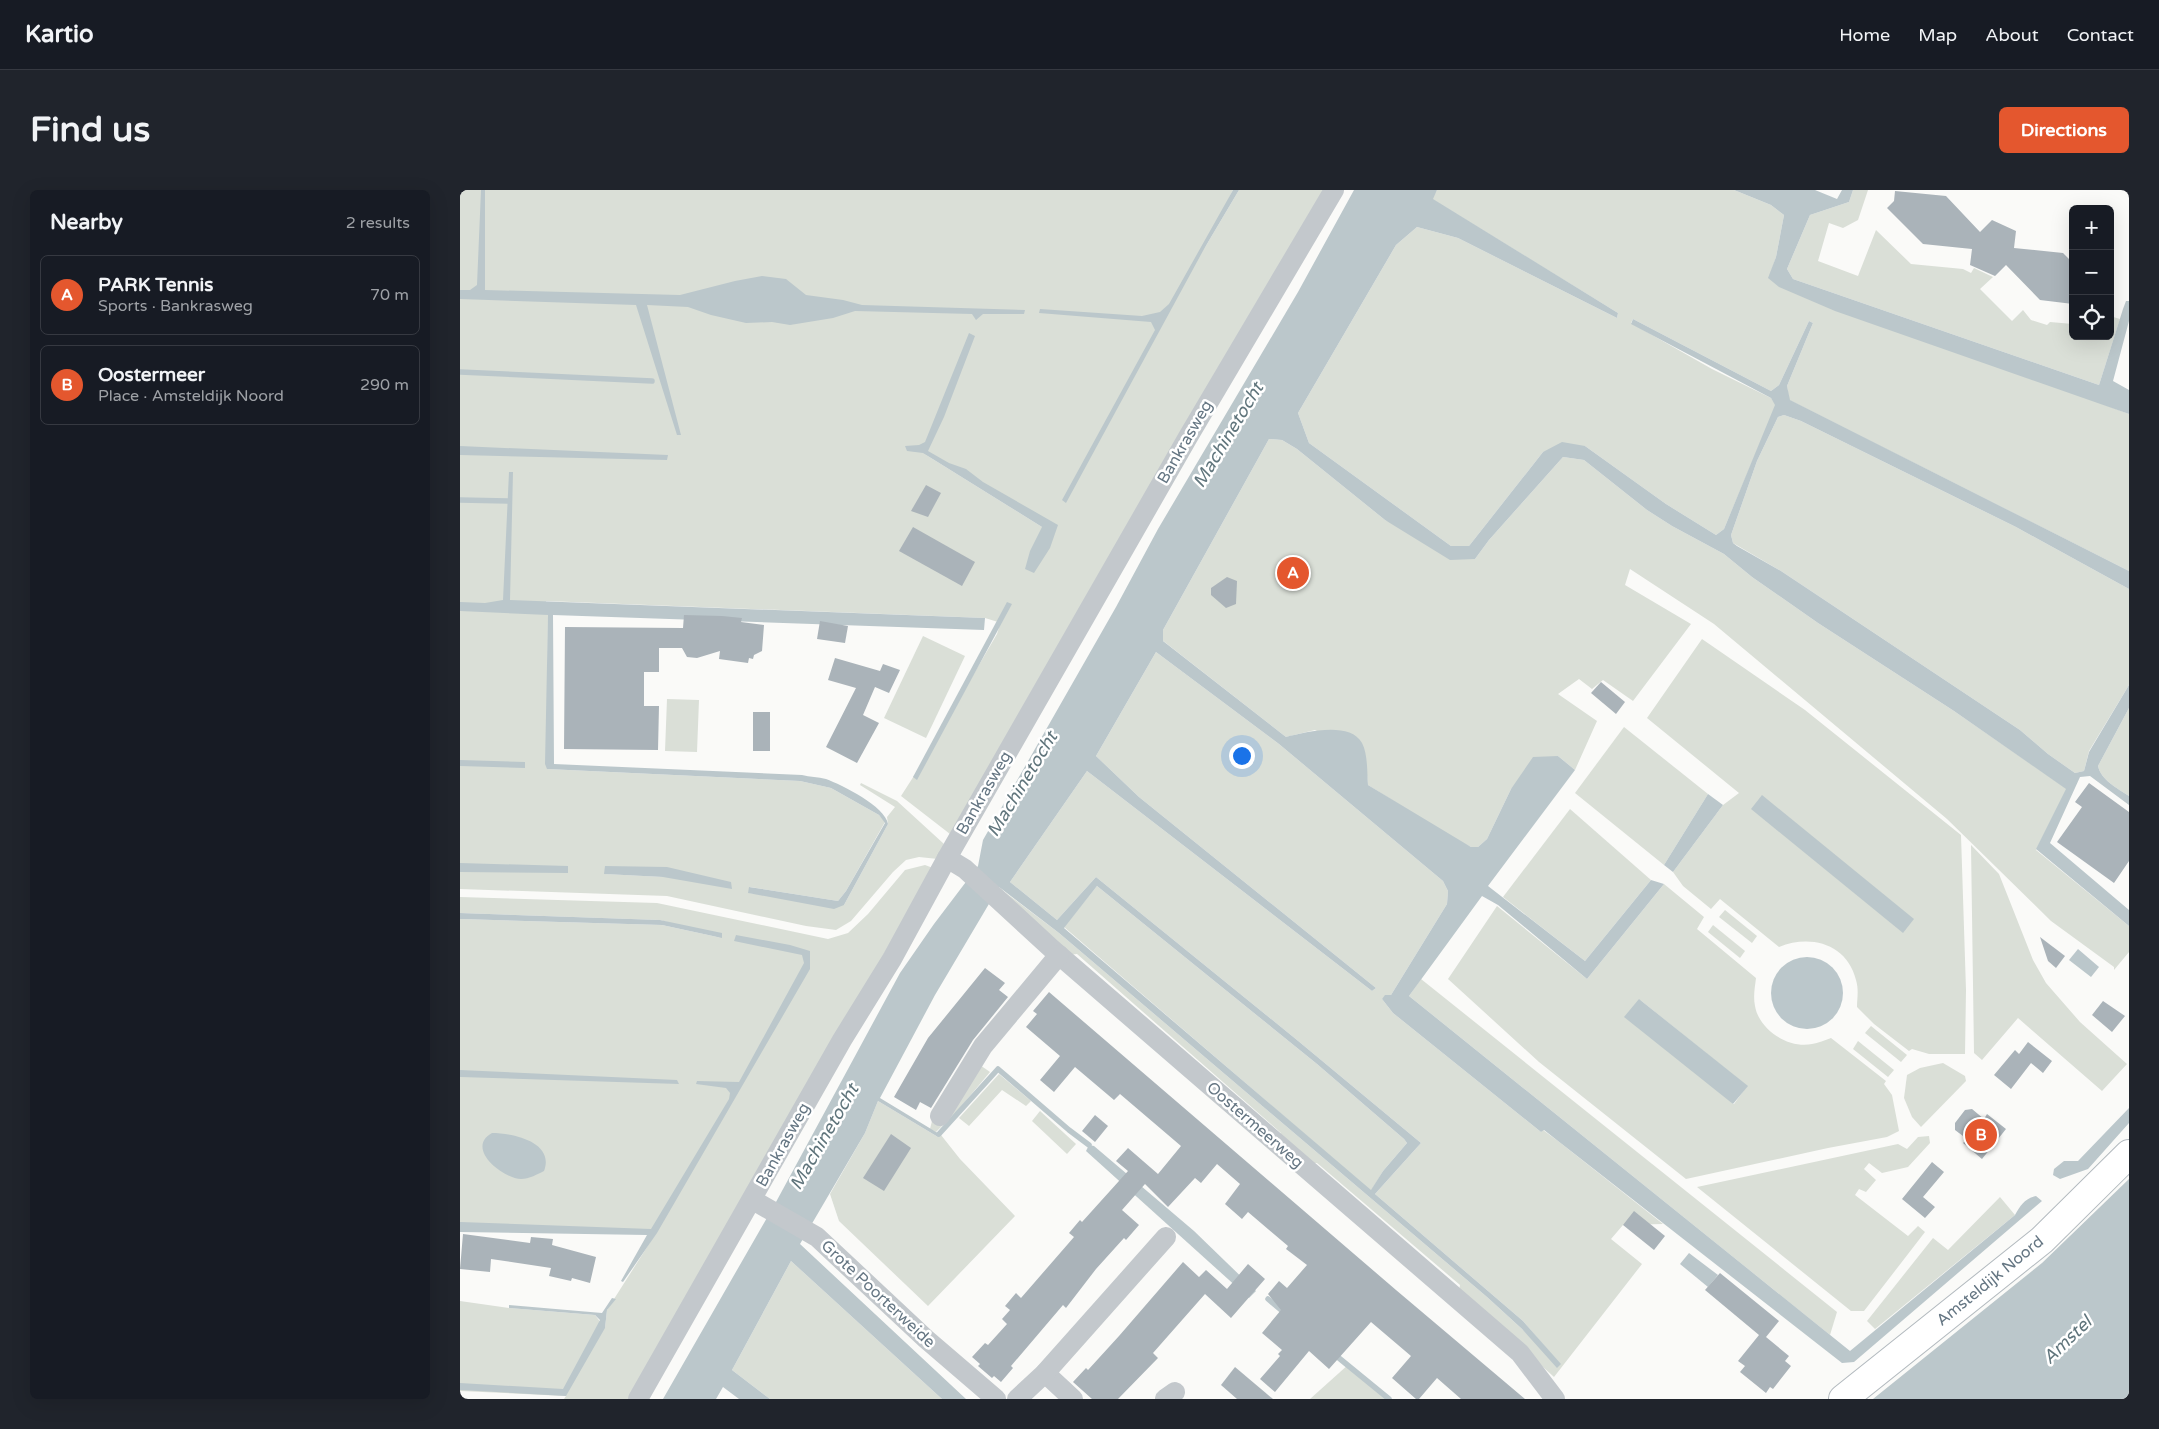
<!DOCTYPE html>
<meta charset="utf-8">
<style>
body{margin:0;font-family:"Varela Round",sans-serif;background:#20242c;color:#f1f3f6}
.controls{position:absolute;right:15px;top:15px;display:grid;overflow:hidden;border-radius:8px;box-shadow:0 5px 20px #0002}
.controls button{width:45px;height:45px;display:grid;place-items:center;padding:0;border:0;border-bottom:1px solid #363941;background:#171b24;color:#f1f3f6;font:25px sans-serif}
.you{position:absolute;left:781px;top:565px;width:18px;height:18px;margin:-12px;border:4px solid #fff;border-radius:50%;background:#1a73e8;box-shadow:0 0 0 8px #1a73e833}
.badge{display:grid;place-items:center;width:32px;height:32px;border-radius:50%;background:#e4572e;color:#fff;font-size:16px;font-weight:700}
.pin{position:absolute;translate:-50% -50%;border:2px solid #fff;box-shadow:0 1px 5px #0006}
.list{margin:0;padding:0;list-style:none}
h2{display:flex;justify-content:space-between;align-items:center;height:65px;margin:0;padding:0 20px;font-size:21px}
h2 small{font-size:16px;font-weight:400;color:#9ea1a6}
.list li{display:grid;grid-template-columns:32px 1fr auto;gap:15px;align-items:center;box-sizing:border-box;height:80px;margin:0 10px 10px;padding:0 10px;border:1px solid #363941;border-radius:8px}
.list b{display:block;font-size:19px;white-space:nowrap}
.list p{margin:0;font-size:16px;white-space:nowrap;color:#9ea1a6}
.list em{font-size:16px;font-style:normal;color:#9ea1a6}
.icon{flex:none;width:28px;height:28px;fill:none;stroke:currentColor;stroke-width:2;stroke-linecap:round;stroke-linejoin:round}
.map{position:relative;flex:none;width:1669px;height:1209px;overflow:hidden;border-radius:8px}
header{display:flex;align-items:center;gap:30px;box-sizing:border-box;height:70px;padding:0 25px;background:#171b24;border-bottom:1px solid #363941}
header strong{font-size:24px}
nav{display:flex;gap:28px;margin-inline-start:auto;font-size:18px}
.intro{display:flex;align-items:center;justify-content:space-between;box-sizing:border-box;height:120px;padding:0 30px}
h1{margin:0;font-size:35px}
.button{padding:12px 22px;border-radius:8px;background:#e4572e;color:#fff;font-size:18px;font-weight:700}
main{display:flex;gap:30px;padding:0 30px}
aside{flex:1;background:#171b24;border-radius:8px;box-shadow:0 5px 20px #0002}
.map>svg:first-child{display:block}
.green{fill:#dadfd7;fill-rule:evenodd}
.water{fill:#bbc7cb;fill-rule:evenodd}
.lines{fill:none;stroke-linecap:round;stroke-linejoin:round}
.stream{stroke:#bbc7cb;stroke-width:5.5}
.building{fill:#aab3b9}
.secondary-casing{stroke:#b3babf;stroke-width:30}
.street{stroke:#c3c8cc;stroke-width:20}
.secondary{stroke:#fff;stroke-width:28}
.labels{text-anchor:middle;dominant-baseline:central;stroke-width:5;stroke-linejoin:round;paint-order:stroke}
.street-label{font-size:16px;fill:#657683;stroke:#fff}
.water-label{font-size:18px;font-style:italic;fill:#60757c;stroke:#fff}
</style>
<header>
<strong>Kartio</strong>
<nav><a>Home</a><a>Map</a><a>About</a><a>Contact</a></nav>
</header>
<div class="intro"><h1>Find us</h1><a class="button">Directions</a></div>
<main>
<aside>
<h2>Nearby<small>2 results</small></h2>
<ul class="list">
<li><span class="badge">A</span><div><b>PARK Tennis</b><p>Sports · Bankrasweg</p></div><em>70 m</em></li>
<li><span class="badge">B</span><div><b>Oostermeer</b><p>Place · Amsteldijk Noord</p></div><em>290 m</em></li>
</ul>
</aside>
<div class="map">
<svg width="1669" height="1209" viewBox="0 0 1669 1209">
<rect width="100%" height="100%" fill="#fafaf8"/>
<!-- green -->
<g class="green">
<path d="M0,0h773l-29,59 35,-59h85l-374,644 -49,-38 18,-28 78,-134 8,-26 -7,14 -13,-4 -439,-17v13l2,1 -1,154 253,12 31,7 48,27 6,7 -39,69 -8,10 -88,-14 -1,6 95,12 44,-81 -1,-7 8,-10 -35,-22 1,-2 36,18 47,43 -6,15 -19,-2 -13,3 -13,12 -42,49 -15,9 -30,-4 -139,-30 -207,-7zM463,263l128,71 -9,3zM208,678l-5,9 -58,-3z"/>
<path d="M977,0h297l37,15 13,10 -8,42 -7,21 360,136v157l-340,-171 -2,-14 26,-63 -4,-2 -30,64 -8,6 -138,-72 -2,4 81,46 59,29 5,7 -52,124 -8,6 -50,-31 -81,-58 -42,6 -74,94h-18l-142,-103 -11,-30 98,-168 21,-18 41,11 159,80 1,-5 -186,-114z"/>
<path d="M1393,0h15l-10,30 -15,8 -14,-5 -11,38 40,15 18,-46 35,34 52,5 8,4 3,-5 19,9 -13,12 32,32 11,-11 8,10 16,5 3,-3 23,2v12h37v-20l10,3 -21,66 -306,-106 -6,-10 23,-54 39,-13z"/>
<path d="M1324,225l17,6 215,106 113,62v96l-40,66 -5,20 -9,2 -27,-19 -28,-24 -239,-159 -48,-28 -2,-8 26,-74 21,-44z"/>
<path d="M809,249l13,1 15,9 88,71 90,39 14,-19 74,-83 21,3 63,50 25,16 52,28 28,23 66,46 136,88 113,78 -31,61 93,76v26l-15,18v-3l-63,-46 -104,-102 -233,-195 -84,-55 -5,16 66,39 -58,77 -30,-21 -11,9 -13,-10 -21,15 39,27 -22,49 -17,-14 -47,33 -24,50 -9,8h-7l-15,-7 -88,-55 -3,-30 -50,-25 -29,7 -124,-97 1,-10z"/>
<path d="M463,446l42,20 -39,82 -42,-20z"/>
<path d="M1242,449l103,71 156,125 5,155 -1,64h-36l-17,-5 -3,2 -35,-27 -17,-17c0,-9 2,-17 -1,-27 -9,-36 -45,-46 -77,-33l-59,-48 -9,10 -28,-23 -10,-14 50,-67 16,-12 -92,-75z"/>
<path d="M696,462l123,92 164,137 5,10 -1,13 -56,91 -9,4 11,14 148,119 2,-2 15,11 105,83 -40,1 -12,14 31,25 -88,113 -95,-86 1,-6 -143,-122h-7l-33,-26 4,-4 -204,-179 -9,1 -70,-68 61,46 428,364 73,67 -37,-43 -148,-127 46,-51 -124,-103 -201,-163 -39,43 -47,-38 77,-111 285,220 4,-3 -237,-191 -43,-41z"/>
<path d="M207,509l32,1 -2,52 -32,-1z"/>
<path d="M1669,518v88c-12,-8 -28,-16 -31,-30z"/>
<path d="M1164,537l84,67 -44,71 -89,-72z"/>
<path d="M1110,619l81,71 -66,81 -82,-64z"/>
<path d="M1511,655l28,29 34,86 13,23 34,39 47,42 -25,27 -84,-73 -36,42 -8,-7z"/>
<path d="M465,675l8,3 -303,531h-66l2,-3 -106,-5v-90l49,7 86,7 10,13 2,-18 49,-77 -196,-5v-309l202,6 60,13 -62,-18 -200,-7v-16l197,6 171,36 20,-6 20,-19 37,-44z"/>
<path d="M1204,694l40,33 -7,12 59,49c-1,9 -3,18 -1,28 4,24 34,43 57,38 6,-1 13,-4 19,-6l55,43 -2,3 8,11 7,36 -12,6 -59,11 -142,31 -147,-117 -91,-83 49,-73 90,73zM1179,809l108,87 -13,18h-1z"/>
<path d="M637,696l220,178 87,75 3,4 -24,28 -12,20 -307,-264z"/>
<path d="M1265,720l32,26 -5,7 -33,-26z"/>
<path d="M1253,735l32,26 -5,7 -32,-26z"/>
<path d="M961,789l416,333 -7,23 -421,-339z"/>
<path d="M1411,836l36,29 -6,7 -36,-29z"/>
<path d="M1398,851l36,29 -6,7 -35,-28z"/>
<path d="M517,873l13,9 -31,37 -23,23 -6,-3 2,-8z"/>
<path d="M1483,873l22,13 1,5 -45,46 -9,-10 -8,-19 3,-23 13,-7z"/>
<path d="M539,884l32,27 -5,5 -24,-16 -33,36 -10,-8z"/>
<path d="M418,911l60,36 3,-2 19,24 55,57 -87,90 -89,-85 -9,-27 35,-61z"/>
<path d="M580,921l36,33 -9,10 -35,-33z"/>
<path d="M1469,946l1,7 -22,24 -26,6 -13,-10 -5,6 12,11 -10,12 -7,-3 -4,6 53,41 10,-10 7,6 -61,79h-13l-154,-124 201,-43 9,5 11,-12z"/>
<path d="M1540,1007l15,18 -140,114 -8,-8 66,-83 15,12z"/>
<path d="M331,1071l151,138h-172l-38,-29z"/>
<path d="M889,1174l42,35h-81z"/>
</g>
<!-- water -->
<g class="water">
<path d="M21,0h4v100l195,5 55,-14 27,-5 24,3 20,16 37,5 19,5 163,5 -1,4h-41l-7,6 -4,-6 -117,-3 -22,7 -43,7 -18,-3 -26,1 -35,-8 -23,-8 -41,-2 34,130h-4l-41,-130 -176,-6v-9h10l7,-5z"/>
<path d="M773,0h6l-35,59 -138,254 -4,-3 93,-170 -4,-8 -112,-9 1,-4 102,7 18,-4 9,-8z"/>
<path d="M894,0h83l-4,9 185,114 -1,5 -159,-80 -41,-11 -21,18 -98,168 11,30 142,103h18l74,-94 19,-10 23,4 81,58 50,31 8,-6 51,-124 -4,-7 -140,-74 2,-5 138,72 8,-6 30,-64 4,2 -26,63 3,14 339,171v18l-113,-62 -215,-106 -17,-6 -6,2 -21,44 -26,74 2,8 4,3 44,25 239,159 28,24 27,19 9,-2 5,-19 40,-67v23l-31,58c3,14 19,22 31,30v9l-39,-29 -10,1 -30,66 79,67v16l-93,-77 30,-60 -112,-78 -136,-88 -66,-46 -28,-23 -52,-28 -25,-16 -63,-50 -21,-3 -74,83 -14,19 -25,1 -65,-40 -88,-71 -15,-9 -13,-1 -106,191v11l123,96c20,-5 64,-16 76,6 6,11 5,30 6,42l103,62h7l9,-8 24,-50 22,-32 25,-1 17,14 -87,116 97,75 66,-81 13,4 -77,95 -89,-74 -16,-9 -73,100 441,355 165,-136c6,-10 9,-16 21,-19l6,5 -188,161 -12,1 -284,-222 -14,-11 -3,2 -148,-119 -11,-14 3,-4h6l56,-91 1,-13 -5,-10 -164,-137 -123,-92 -60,104 43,41 237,191 -4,3 -285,-220 -77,111 47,38 39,-43 201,163 124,103 -46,51 148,127 38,43 -4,4 -35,-39 -35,-32 -428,-364 -60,-46 -64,108 -55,103 61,37 -3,2 -60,-36 -13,32 -65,111 166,155h-24l-151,-138 -59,109 38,29h-31l-16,-12 -7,12h-53l113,-197 124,-229 34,-49 44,-58 5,-26 133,-233 42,-78 140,-237zM637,696l220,178 87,75 3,4 -24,28 -12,19 -307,-262z"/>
<path d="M1274,0h81l22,9 5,-9h11l-4,12 -39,13 -23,54 6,10 306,106 24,-76 3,-8h3v20l-16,60 16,9v24l-294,-103 -56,-24 -11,-9 8,-21 8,-42 -13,-10z"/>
<path d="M509,143l6,3 -31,81 -16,34 21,12 17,6 17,13 75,43 -8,23 -16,25 -9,-4 5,-18 12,-24 -119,-74 -16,-2 -2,-5 14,-1 6,-3z"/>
<path d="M0,256l208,9 -1,5 -207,-5z"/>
<path d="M49,282h4l-3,128 475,18 -1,12 -431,-15 1,149 248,11c8,2 16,2 24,4 16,6 59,27 62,45l-44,81 -10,4 -86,-16 1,-6 89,14 8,-10 39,-68 -6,-8 -48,-27 -31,-7 -253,-12 -2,-5 3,-149 -88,-4v-9l25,1 18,-3z"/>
<path d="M547,412l5,2 -95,176 -4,-3z"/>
<path d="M0,570l65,2v6l-65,-2z"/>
<path d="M1248,604l15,11 -50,67 -9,-7z"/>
<path d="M1302,605l152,124 -11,14 -152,-124z"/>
<path d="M0,673l108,3v7l-108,-1z"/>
<path d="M145,676l62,1 64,15 1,7 -69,-12 -59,-3z"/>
<path d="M0,723l200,7 62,13v5l-60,-13 -202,-6z"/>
<path d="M276,745l54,10 20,6v18l-153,264 -34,49 -2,-1 26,-46 -187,-3v-10l191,7 78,-130 1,-6 -4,-5 -30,-4 1,-3 42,1 65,-119 -2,-8 -68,-14z"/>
<path d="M1618,759l21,18 -8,10 -22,-17z"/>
<circle cx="1347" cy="803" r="36"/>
<path d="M1179,809l109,87 -15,18 -109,-87z"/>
<path d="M0,880l217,10 2,4 -219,-7z"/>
<path d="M1669,918v15l-41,46 -28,10 -7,-4 1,-6 10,-8h14z"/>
<path d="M32,943c21,0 63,9 52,38 -6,3 -15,8 -23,8 -19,-1 -56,-31 -29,-46z"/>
<path d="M629,955l5,1 100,85 62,60 -7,7 -163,-147z"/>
<path d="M1669,989v220h-256l169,-136z"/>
<path d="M1229,1063l29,22 -10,12 -28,-23z"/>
<path d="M152,1108l4,1 -9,11 -2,18 -39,68 -106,-6v-7l103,6 37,-69 -5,-5 -86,-7v-3l93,8z"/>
</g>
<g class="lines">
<!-- stream -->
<g class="stream">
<path d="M0,182l192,9"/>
<path d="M0,310l48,1"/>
<path d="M479,944l59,-65 71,61 20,15"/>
<path d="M808,1109l19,16"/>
<path d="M874,1164l55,45"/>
</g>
</g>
<!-- building -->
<g class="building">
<path d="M1435,1l51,5 34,36 12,-12 24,11 -2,17 49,5 10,10v41l-33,-4 -34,-35 -11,11 -25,-11 2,-16 -49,-5 -36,-36 7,-7z"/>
<path d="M466,295l15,8 -13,24 -17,-6z"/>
<path d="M453,337l62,35 -13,24 -63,-35z"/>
<path d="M767,387l10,4 -1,23 -10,4 -15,-13v-7z"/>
<path d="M224,425l38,1 20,2 -1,4 23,3 -2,26 -8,4 -1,4 -4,-1 -1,5 -29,-4 1,-8 -23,7 -10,-1 -5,-9h-23v24h-15v34h15l-1,44 -94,-1 1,-122 118,1z"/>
<path d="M360,431l28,5 -3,17 -28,-4z"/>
<path d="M375,468l45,13 3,-7 17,6 -11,23 -14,-6 -12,28 16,8 -22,40 -31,-16 30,-59 -28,-8z"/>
<path d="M1141,492l24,20 -9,12 -25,-21z"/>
<rect x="293" y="522" width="17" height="39"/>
<path d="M1629,593l40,29v49l-15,22 -57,-41 25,-35 -7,-5z"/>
<path d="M1580,747l25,19 -9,12 -8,-7z"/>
<path d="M525,778l20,15 -6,7 9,7 -35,43 -42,68 -11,-6 -4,8 -22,-13 34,-59z"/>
<path d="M589,802l347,298 129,109h-64l-24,-21 -18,21h-3l-24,-21 19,-22 -40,-34 -42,47 -20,-18 -34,41 -15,-13 20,-23 -2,-2 4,-4 -20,-17 19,-23 -13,-16 11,-13 8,7 20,-23 -21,-16 2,-3 -40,-34 -6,7 -17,-15 15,-20 -23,-20 -16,19 -6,-5 -27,29 -23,-23 -23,26 17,15 -13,15 -2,-2 -28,31 -30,39 -3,-3 -52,61 2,2 -12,14 -7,-6 -2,2 -14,-12 2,-2 -8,-7 13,-14 3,2 19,-21 -5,-5 8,-9 -5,-4 11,-13 5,5 53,-61 -5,-4 11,-13 2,2 46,-51 -12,-10 12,-13 30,26 23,-28 -61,-52 -6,6 -39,-33 -21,25 -14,-12 20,-24 -34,-29 11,-13 -4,-3z"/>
<path d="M1643,811l22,15 -13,16 -20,-17z"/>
<path d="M1568,852l24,19 -9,12 -12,-10 -20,26 -17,-14 21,-25 4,4z"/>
<path d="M1512,919l12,10 3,-5 19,15 -24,30 -19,-16 4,-4 -12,-9v-7l10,-13z"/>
<path d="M635,925l13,11 -13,16 -13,-11z"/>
<path d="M431,944l20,14 -27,43 -21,-13z"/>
<path d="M1472,972l12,10 -21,25 12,10 -10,11 -23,-19z"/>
<path d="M1174,1021l31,25 -11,14 -31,-25z"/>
<path d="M3,1044l67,9 1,-6 22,2 -1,6 44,12 -6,26 -18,-5 -1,3 -22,-5 2,-8 -60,-9 -1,13 -30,-3z"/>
<path d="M723,1072l16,15 7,-7 21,19 21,-25 17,15 -34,39 -26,-24 -52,59 5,5 -40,41h-26l-19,-17 13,-14 2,2 31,-34z"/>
<path d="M1260,1083l59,48 -13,16 23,19 -4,5 6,5 -18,23 -3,-2 -4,6 -26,-21 5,-6 -7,-5 21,-26 -54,-45z"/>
<path d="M775,1177l38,32h-36l-16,-14z"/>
</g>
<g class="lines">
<!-- secondary casing -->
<g class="secondary-casing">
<path id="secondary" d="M1383,1209l199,-159 87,-86"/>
</g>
<!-- street -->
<g class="street">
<path d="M487,668l18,11 87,80 468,404 35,46"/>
<path d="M480,926l43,-70 76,-91"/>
<path d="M293,1010l64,37 109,102 70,60"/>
<path d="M585,1183l28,26"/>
<path d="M178,1209l204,-359 50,-81 55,-101 241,-421 146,-247"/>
<path d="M557,1209l28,-26 121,-136"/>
<path d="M705,1209l10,-7"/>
</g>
<!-- secondary -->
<use href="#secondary" class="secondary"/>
</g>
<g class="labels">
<!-- street labels -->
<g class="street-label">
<text transform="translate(725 252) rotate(-60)">Bankrasweg</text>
<text transform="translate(524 603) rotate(-60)">Bankrasweg</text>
<text transform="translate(795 935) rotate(41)">Oostermeerweg</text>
<text transform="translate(323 955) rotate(-61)">Bankrasweg</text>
<text transform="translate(1530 1091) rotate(-39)">Amsteldijk Noord</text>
<text transform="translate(418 1104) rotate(43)">Grote Poorterweide</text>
</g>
<!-- water labels -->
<g class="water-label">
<text transform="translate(768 245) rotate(-59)">Machinetocht</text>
<text transform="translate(562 594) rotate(-59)">Machinetocht</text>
<text transform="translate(364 947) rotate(-60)">Machinetocht</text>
<text transform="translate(1607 1150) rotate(-44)">Amstel</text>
</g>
</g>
</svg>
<div class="controls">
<button>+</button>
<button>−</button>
<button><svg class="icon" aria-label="locate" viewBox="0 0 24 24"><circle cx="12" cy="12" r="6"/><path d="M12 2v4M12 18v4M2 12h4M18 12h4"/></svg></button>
</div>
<div class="you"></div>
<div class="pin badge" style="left:833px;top:383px">A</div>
<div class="pin badge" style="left:1521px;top:945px">B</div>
</div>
</main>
